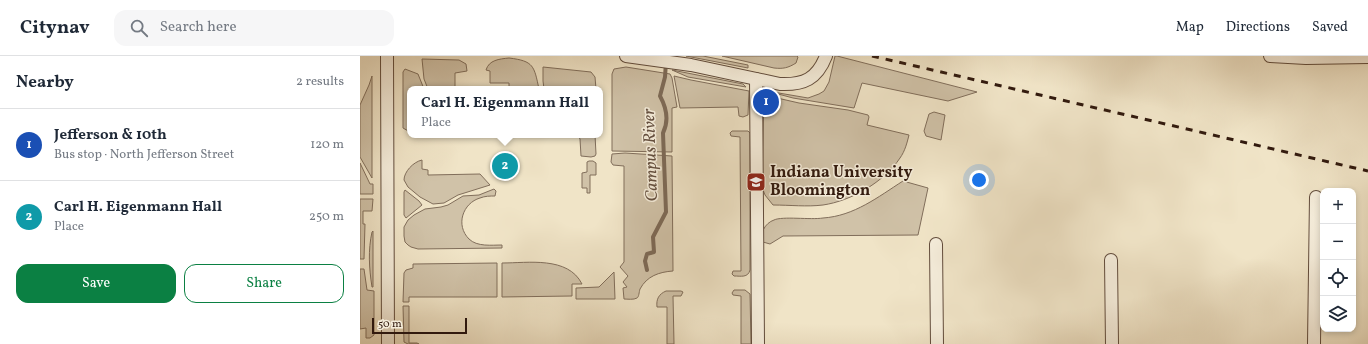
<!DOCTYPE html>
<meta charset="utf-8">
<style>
body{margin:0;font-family:Vollkorn,serif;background:#f6f6f7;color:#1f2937}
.controls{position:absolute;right:12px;bottom:12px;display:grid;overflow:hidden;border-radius:8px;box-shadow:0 2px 6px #0003}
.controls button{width:36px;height:36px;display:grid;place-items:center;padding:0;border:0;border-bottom:1px solid #e0e1e3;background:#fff;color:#1f2937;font:20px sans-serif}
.scale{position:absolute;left:12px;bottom:10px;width:95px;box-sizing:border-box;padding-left:4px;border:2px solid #321a0e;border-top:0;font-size:11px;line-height:14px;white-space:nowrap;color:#321a0e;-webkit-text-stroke:3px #f5eddb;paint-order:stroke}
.you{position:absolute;left:619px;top:124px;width:14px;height:14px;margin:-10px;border:3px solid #fff;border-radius:50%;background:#1a73e8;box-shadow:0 0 0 6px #1a73e833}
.badge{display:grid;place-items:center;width:26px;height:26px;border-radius:50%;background:#0b8043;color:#fff;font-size:13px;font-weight:700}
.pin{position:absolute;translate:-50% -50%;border:2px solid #fff;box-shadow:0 1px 4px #0006}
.popup{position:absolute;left:47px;top:30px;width:196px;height:52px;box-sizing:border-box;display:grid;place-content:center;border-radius:8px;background:#fff;filter:drop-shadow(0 1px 3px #0005);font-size:13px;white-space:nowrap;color:#747a83}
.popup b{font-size:15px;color:#1f2937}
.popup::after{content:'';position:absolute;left:50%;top:100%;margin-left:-8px;border:8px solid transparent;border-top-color:#fff}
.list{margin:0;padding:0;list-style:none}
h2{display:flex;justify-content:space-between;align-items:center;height:52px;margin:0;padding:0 16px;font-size:17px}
h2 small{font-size:13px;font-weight:400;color:#747a83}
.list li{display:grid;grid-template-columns:26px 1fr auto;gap:12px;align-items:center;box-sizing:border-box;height:72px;padding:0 16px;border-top:1px solid #e0e1e3}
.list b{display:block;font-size:15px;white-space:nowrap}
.list p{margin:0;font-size:13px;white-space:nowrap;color:#747a83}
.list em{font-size:13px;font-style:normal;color:#747a83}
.actions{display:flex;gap:8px;padding:12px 16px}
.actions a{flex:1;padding:9px 0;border:1px solid #0b8043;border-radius:12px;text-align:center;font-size:14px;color:#0b8043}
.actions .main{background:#0b8043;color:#fff}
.icon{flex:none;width:22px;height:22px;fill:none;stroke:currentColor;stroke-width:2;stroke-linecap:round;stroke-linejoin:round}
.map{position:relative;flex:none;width:1008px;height:288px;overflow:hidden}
header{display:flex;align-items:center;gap:24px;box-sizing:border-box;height:56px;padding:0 20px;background:#fff;border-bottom:1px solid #e0e1e3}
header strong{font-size:19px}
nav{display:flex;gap:22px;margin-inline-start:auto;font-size:14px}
.search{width:280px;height:36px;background:#f6f6f7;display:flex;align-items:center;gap:10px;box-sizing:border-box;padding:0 14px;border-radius:12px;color:#747a83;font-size:15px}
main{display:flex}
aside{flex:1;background:#fff}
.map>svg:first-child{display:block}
.green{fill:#d0c2a8;stroke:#816e5b}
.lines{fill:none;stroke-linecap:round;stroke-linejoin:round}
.stream{stroke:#7d6a57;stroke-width:4}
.minor-casing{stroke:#624c3c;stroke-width:14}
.minor{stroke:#f5eddb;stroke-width:12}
.rail{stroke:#321a0e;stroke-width:3;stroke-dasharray:7 7;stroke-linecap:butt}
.labels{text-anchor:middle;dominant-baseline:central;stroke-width:3;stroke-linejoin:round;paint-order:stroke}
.poi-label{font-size:16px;font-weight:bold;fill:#321a0e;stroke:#f5eddb;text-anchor:start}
.water-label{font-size:17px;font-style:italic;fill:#644f3f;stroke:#f5eddb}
</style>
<header>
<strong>Citynav</strong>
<div class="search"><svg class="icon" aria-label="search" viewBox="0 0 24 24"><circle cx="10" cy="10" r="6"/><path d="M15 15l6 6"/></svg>Search here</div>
<nav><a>Map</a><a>Directions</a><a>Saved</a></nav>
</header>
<main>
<aside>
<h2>Nearby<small>2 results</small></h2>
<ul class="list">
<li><span class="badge" style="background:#1a4fb4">1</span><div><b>Jefferson &amp; 10th</b><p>Bus stop · North Jefferson Street</p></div><em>120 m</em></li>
<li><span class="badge" style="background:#0f9aa8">2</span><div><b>Carl H. Eigenmann Hall</b><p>Place</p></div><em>250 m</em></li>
</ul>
<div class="actions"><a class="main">Save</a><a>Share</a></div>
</aside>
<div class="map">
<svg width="1008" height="288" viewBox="0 0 1008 288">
<rect width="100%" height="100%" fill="#f0e4c7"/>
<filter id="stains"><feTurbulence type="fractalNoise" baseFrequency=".005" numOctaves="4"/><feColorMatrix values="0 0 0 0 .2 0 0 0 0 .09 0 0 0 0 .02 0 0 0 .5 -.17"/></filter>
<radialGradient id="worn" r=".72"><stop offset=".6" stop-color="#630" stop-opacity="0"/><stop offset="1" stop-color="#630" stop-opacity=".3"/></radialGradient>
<!-- green -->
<g class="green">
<path d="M326,0h17l45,9v3z"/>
<path d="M362,0h75l1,1 -2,6c-8,5 -13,6 -22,5z"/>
<path d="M475,0h2l140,36 -29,9 -86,-18 -8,25 -61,-10 -26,-7 41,7 11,-4 5,-3 5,-9z"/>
<path d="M149,2c25,3 25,8 30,31h-30v-6h-19v-12l-4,-1c3,-10 13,-11 23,-12z"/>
<path d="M62,3l37,1 7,4 1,7 -12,2v16h-27l-4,-10z"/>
<path d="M183,11l48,5 4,5 1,12h-52l-1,-8z"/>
<path d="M266,11l44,7 2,4 5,29 -5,1v44l-60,-1v-77l2,-5z"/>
<path d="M45,13l13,5 6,15h-14v43l-7,-4v-56z"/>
<path d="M312,14l71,14 3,3 -58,-10z"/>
<path d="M12,20v102l-12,-21v-52l9,-20z"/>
<path d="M314,20l17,4 58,11 -1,24 -5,2 -4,-1 -1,-9 -58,1z"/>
<path d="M404,39l35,8 49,7 20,5 1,2 -2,8 42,10c-2,8 -4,16 -9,23 -16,24 -49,43 -77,47 -16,2 -33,0 -50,0l-8,-10 -3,-8z"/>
<path d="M574,56l11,3 -4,25 -15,-4 -2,-5 5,-17z"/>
<path d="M372,75h16l2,2v137c-2,8 -9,6 -16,6l-2,-2 1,-3h8l-1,-134 -9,-1 -1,-3z"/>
<path d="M218,79h17l1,19 -1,2 -4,1 -10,-1 -1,-17z"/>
<path d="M265,97l47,3 1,115c-14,1 -26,5 -33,18 -1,3 -1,8 -3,9 -3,2 -10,1 -13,1l-1,-11 4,-1 -4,-5 5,-6 -8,-9 4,-5v-96l-11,-1 -2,-3 1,-8z"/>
<path d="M62,104v9l6,1v5l52,-1 10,11 -32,10 -14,8 -11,1 -13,-7 -12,-10 -4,-7c0,-8 9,-18 18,-20z"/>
<path d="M229,105h4l3,2v12h-6v18h-3v-5h-5v-15l5,-1v-10z"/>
<path d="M0,107l10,21h3v10h-13z"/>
<path d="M543,125l25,7 -10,47 -135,1 -13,8 -7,-2c-4,-8 2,-19 11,-22 8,-4 37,0 49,-2 31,-2 55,-21 80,-37z"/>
<path d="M134,133l2,2 -1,5c-5,0 -10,0 -15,2 -17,5 -25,27 -11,41 8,8 23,6 33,6v3l-84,1 -7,-2 -3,-2 -3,-3 -1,-6v-9l4,-7 6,-5 11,-6 16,-2 7,-2 15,-9 16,-1z"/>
<path d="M45,134l14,11 3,4 -16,13 -2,-3v-23z"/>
<path d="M0,143h13l-1,12h-9v13h2l-1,35h-4z"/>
<path d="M13,175v56h-1c-3,-19 -4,-37 0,-55z"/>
<path d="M137,207v34h-88v5h-6l1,-29 2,-3 7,-2v-4z"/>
<path d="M142,207c26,0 66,-7 80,21h-10v12l-70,1z"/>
<path d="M0,213h4l3,21 7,1v44l-4,3h-4v-10l-6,1z"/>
<path d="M254,216l1,27h-39v-11l23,-1z"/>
<path d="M374,234h11l5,4 1,50h-10v-48l-8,-1 -1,-2z"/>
<path d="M306,235h15l2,1 -2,4h-8l1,48h-7v-37h-10c-1,-8 2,-13 9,-16z"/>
<path d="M43,250h6v37h8l2,1h-11l-4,-2z"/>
</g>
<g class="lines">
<!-- stream -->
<path class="stream" d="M287,214l-2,-9 2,-7 7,-2 -1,-15 13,-25 -3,-79c6,-12 3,-26 -3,-37l5,-19 1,-15"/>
<!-- minor casing -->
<g class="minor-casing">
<g id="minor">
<path d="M27,0l1,288"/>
<path d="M266,0l65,9 89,19c24,1 37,-5 46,-28"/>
<path d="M910,0l36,2 62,-1"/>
<path d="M396,23l2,265"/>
<path d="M576,188l1,100"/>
<path d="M751,204l1,84"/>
<path d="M954,288l2,-147"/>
</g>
</g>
<!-- minor -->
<use href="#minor" class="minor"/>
<!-- rail -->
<path class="rail" d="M512,0l496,115"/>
</g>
<!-- icons -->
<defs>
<g id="university-square" transform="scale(1)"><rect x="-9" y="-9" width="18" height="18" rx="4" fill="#8f2418" stroke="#f5eddb"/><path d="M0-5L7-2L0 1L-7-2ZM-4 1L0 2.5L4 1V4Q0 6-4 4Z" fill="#fff"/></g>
</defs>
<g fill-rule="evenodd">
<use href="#university-square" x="396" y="126"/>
</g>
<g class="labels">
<!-- poi labels -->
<g class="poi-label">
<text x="410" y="117">Indiana University<tspan x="410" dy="18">Bloomington</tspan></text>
</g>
<!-- water labels -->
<g class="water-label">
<text transform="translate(291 99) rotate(-92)">Campus River</text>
</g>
</g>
<rect width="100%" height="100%" filter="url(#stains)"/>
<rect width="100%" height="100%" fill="url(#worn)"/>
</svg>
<div class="controls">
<button>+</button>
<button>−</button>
<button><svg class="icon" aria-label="locate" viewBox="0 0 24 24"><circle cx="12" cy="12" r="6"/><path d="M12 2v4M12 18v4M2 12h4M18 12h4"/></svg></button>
<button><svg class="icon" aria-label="layers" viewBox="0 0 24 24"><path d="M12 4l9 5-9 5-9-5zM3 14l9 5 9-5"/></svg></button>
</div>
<div class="scale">50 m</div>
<div class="you"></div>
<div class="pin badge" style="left:406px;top:46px;background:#1a4fb4">1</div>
<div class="pin badge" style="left:145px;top:110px;background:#0f9aa8">2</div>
<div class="popup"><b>Carl H. Eigenmann Hall</b>Place</div>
</div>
</main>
